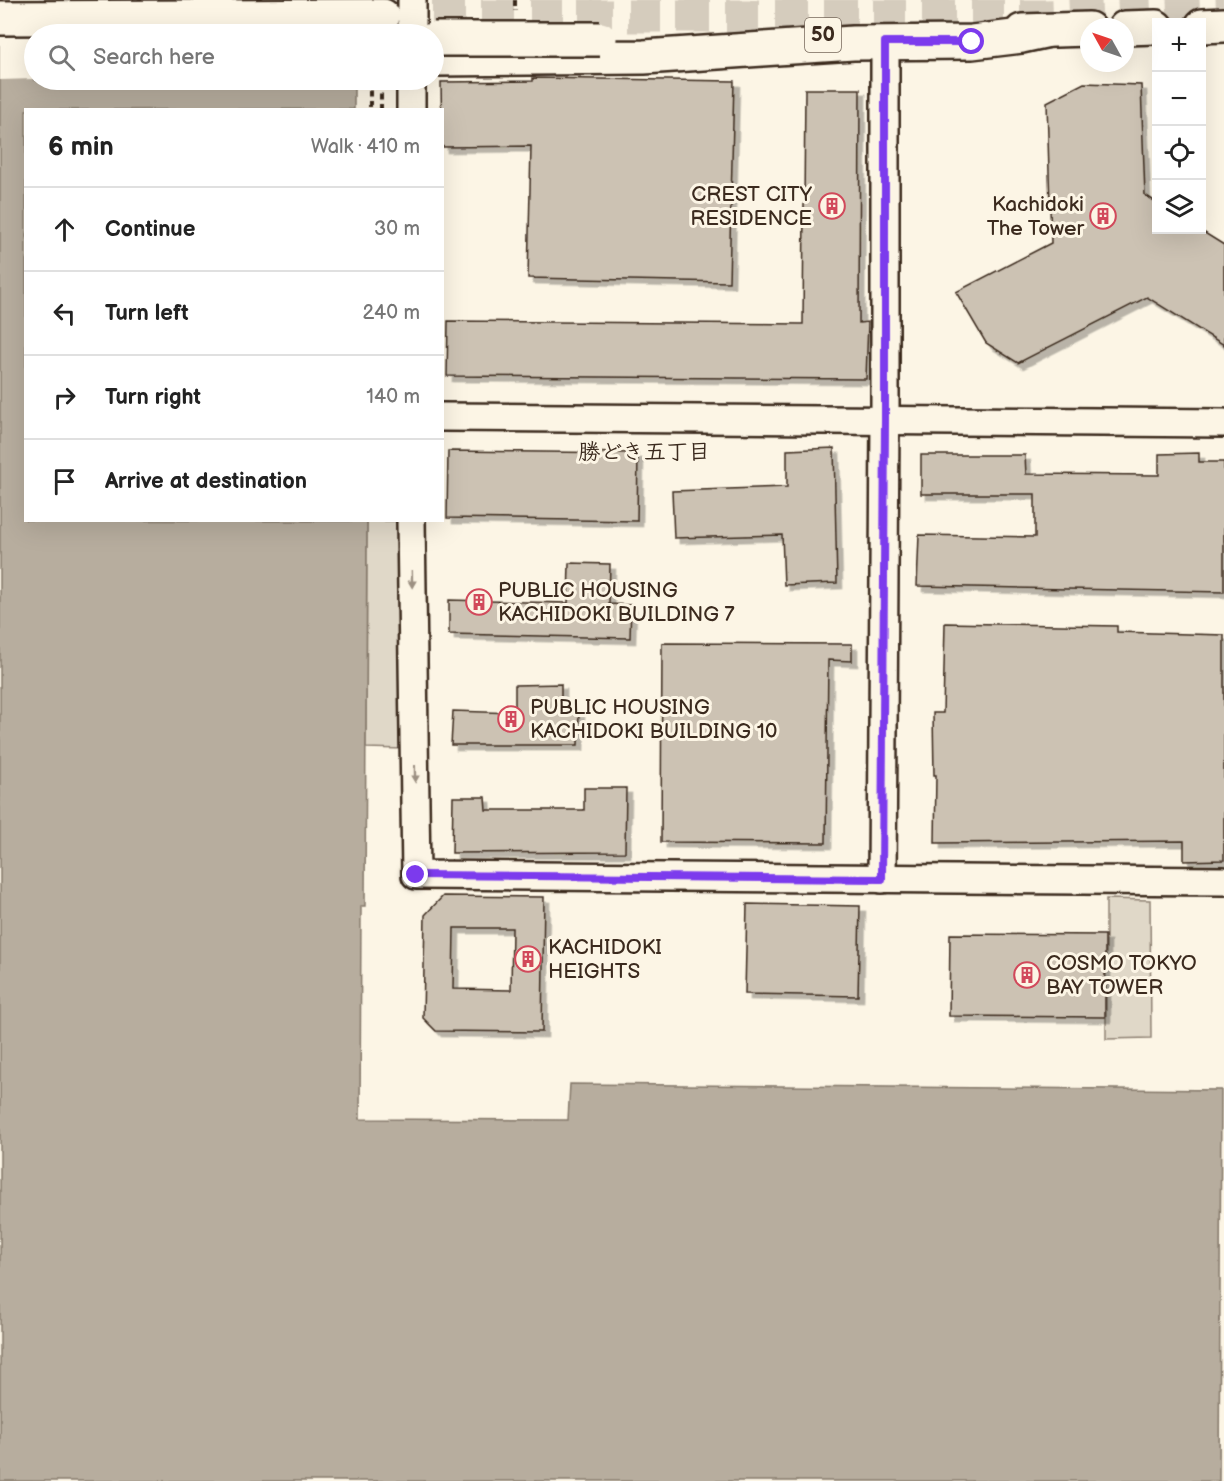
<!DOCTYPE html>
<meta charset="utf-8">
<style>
body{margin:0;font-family:"Balsamiq Sans","Klee One",sans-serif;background:#f6f6f6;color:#222}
.controls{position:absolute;right:18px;top:18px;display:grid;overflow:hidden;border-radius:0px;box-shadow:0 6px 24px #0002}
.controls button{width:54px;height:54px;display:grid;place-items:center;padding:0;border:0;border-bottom:2px solid #e0e0e0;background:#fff;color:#222;font:30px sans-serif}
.compass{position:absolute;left:1080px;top:18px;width:54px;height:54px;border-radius:50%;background:#fff;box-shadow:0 6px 24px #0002;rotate:310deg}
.stop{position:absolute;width:18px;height:18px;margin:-14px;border:4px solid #7c3aed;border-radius:50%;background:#fff}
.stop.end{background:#7c3aed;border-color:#fff;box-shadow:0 2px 6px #0008}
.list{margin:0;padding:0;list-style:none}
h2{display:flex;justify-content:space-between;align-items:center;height:78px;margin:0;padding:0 24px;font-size:26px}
h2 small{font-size:20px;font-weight:400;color:#767676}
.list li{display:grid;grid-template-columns:39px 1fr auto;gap:18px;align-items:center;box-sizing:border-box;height:84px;padding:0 24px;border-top:2px solid #e0e0e0}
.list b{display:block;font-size:22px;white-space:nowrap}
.list em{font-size:20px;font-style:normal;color:#767676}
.icon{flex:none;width:33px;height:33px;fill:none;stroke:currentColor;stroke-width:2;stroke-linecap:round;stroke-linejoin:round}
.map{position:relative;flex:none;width:1224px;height:1481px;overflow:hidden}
.search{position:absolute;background:#fff;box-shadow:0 6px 24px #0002;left:24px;top:24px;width:420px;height:66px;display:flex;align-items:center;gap:15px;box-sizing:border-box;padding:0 21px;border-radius:33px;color:#767676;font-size:22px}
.panel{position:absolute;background:#fff;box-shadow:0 6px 24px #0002;left:24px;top:108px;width:420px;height:414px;border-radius:0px}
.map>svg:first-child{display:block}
.green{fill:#e0d8c8;stroke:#8e8173;stroke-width:1.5}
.water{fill:#b7ad9e;stroke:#85796b;stroke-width:1.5}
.pier{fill:#fcf5e5}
.building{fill:#ccc2b3;stroke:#3b2a1e;stroke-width:1.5;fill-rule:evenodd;filter:url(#shadow)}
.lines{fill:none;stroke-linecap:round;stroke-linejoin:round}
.major-tunnel{stroke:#d5ccbd;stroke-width:33;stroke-dasharray:33 16;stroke-linecap:butt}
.minor-casing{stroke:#3b2a1e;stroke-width:32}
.major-casing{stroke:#3b2a1e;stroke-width:38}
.path{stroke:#3b2a1e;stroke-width:4;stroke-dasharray:6 4.5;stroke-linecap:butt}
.minor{stroke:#fcf5e5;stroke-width:27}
.major{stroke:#fcf5e5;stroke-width:33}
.major-bridge-casing{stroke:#3b2a1e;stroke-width:38;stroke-linecap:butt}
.major-bridge{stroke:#fcf5e5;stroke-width:33}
.oneway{fill:#9c9082}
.route{stroke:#7c3aed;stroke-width:8}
.labels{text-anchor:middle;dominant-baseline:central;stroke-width:6;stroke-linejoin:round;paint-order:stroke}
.shield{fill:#fcf5e5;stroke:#75675a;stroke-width:1.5}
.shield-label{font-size:20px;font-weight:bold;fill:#3b2a1e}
.poi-label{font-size:21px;fill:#3b2a1e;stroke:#fcf5e5;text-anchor:start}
.neighbourhood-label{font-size:22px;font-weight:bold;fill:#3b2a1e;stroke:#fcf5e5}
</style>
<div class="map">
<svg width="1224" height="1481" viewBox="0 0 1224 1481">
<defs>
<filter id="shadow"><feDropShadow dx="5.5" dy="5.5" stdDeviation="0" flood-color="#0004"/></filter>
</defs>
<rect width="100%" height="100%" fill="#fcf5e5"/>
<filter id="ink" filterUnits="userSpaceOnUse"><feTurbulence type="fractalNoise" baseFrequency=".0167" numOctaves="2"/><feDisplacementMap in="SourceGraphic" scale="12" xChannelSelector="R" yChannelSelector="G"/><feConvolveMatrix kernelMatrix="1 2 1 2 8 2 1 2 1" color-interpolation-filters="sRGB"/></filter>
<g filter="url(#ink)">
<!-- green -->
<g class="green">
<path d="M367,521h37v228l-38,-1z"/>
<path d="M1106,899l44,1 1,138 -45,1z"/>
</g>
<!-- water -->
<path class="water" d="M0,0l34,34v46h320v29l-328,1v410l341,1 -2,385h-4l-1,213 208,1 2,-36 651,6 -2,391h-1219z"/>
<!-- pier -->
<path class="pier" d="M0,0h357v34h-323v45l-34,1z"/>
<!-- building -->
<g class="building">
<path d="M533,78l201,3 -5,201 -201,-4 3,-132 -89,1 -1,-65 92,-1z"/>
<path d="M1084,83l57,2 4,110 11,7v28h44l24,15v100l-77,-48 -129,66 -32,-20 -30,-51 95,-49 -4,-141z"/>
<path d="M805,89h55l-1,234 9,-1 -2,57 -419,-3 1,-55 355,3z"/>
<path d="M834,448l3,135 -53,2 -2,-50 -108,3 -2,-47 115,-4v-37z"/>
<path d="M448,451l190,2 -1,68 -190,-3z"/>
<path d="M1199,453v9h25v130l-307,-6 2,-51 116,2v-43h-114v-39h104l1,19 133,1v-21z"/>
<path d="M569,563l41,1 -1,40 22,1 -1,33 -181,-4v-34l119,3z"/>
<path d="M945,623l172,3v6l107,3v225l-40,1v-20l-249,2 1,-68h-2l-1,-62h10z"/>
<path d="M662,643l190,1v17l-24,-1 -2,183 -165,-1z"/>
<path d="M561,684v28h18l-1,33h-127l2,-34 62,2v-28z"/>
<path d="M584,788h42l-1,64 -173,1 1,-56h32l1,13h98z"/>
<path d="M443,896l101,1 -2,135 -106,-1 -13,-13 2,-103zM454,928h58l-1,62 -58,-1z"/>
<path d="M747,904l113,2 -2,90 -113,-2z"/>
<path d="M950,934l155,1v82l-156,-1z"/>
</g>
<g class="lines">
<!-- major-tunnel -->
<path class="major-tunnel" d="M383,16h661l180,-6"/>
<!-- minor casing -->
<g class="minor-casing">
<g id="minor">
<path d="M412,34v-34"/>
<path d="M411,110v-30"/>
<path d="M442,417l782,6"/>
<path d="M411,520l5,355 808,6"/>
<path d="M882,879l3,-459v-378"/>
</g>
</g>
<!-- major casing -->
<g class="major-casing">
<g id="major">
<path d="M0,18l383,-2"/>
<path d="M1202,26l22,-1"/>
<path d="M1125,28l31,-1"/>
<path d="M1022,31l67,-2"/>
<path d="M434,59l210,-2 209,-14 119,-1 50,-6 23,-5"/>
</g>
</g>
<!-- path -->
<g class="path">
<path d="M515,0v11"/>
<path d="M370,80v30"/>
<path d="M381,110v-30"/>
</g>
<!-- minor -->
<use href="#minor" class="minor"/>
<!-- major -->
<use href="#major" class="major"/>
<!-- major-bridge casing -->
<g class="major-bridge-casing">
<path id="major-bridge" d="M434,39h166"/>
</g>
<!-- major-bridge -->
<use href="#major-bridge" class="major-bridge"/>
</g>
<!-- one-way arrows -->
<defs><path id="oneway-solid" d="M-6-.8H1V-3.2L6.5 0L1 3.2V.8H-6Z" transform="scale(1.5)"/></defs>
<g class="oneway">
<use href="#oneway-solid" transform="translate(412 579) rotate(89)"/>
<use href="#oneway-solid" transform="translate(415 774) rotate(89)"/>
</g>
</g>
<g class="lines" filter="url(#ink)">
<!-- route -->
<path class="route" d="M416,875l466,4 3,-459v-378h87"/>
</g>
<!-- icons -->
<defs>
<g id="building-ring" transform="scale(1.35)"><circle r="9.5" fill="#fcf5e5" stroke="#d1495b" stroke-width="1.5"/><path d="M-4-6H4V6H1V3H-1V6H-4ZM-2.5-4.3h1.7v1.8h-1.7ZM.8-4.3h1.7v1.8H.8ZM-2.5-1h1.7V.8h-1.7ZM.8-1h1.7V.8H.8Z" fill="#d1495b"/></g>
</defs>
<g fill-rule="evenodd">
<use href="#building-ring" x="832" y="206"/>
<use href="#building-ring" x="1103" y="216"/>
<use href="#building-ring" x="479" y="602"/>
<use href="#building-ring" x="511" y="719"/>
<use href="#building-ring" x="528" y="959"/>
<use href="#building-ring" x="1027" y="975"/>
</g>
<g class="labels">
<!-- shield labels -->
<rect class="shield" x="805" y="18" width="36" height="34" rx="4.5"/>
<g class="shield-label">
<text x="823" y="35">50</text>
</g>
<!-- poi labels -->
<g class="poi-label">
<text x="812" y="194" text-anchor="end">CREST CITY<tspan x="812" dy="24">RESIDENCE</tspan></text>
<text x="1084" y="204" text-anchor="end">Kachidoki<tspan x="1084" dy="24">The Tower</tspan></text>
<text x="498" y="590">PUBLIC HOUSING<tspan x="498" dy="24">KACHIDOKI BUILDING 7</tspan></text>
<text x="530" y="707">PUBLIC HOUSING<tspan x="530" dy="24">KACHIDOKI BUILDING 10</tspan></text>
<text x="548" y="947">KACHIDOKI<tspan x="548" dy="24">HEIGHTS</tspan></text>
<text x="1046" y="963">COSMO TOKYO<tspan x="1046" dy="24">BAY TOWER</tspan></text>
</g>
<!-- neighbourhood labels -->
<g class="neighbourhood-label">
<text x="644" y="452">勝どき五丁目</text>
</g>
</g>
</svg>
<div class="controls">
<button>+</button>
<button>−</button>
<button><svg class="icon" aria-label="locate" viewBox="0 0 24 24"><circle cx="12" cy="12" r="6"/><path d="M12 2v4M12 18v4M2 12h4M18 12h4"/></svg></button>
<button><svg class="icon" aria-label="layers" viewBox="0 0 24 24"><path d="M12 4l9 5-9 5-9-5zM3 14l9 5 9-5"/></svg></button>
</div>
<svg class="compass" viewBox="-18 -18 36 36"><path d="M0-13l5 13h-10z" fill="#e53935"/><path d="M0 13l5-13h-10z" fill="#767676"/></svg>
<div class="stop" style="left:972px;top:42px"></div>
<div class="stop end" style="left:416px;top:875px"></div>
<div class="search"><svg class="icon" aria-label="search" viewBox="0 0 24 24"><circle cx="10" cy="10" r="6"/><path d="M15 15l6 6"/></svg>Search here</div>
<section class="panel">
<h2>6 min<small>Walk · 410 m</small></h2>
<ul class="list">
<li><svg class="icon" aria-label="ahead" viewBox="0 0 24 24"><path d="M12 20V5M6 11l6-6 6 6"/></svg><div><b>Continue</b></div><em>30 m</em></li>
<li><svg class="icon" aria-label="left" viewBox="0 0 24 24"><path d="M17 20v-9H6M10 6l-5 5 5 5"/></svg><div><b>Turn left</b></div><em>240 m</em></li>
<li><svg class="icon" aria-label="right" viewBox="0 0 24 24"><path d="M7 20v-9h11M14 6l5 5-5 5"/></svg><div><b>Turn right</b></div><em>140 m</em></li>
<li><svg class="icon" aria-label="arrive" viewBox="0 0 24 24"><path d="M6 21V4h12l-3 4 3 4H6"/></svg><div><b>Arrive at destination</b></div></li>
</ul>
</section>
</div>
